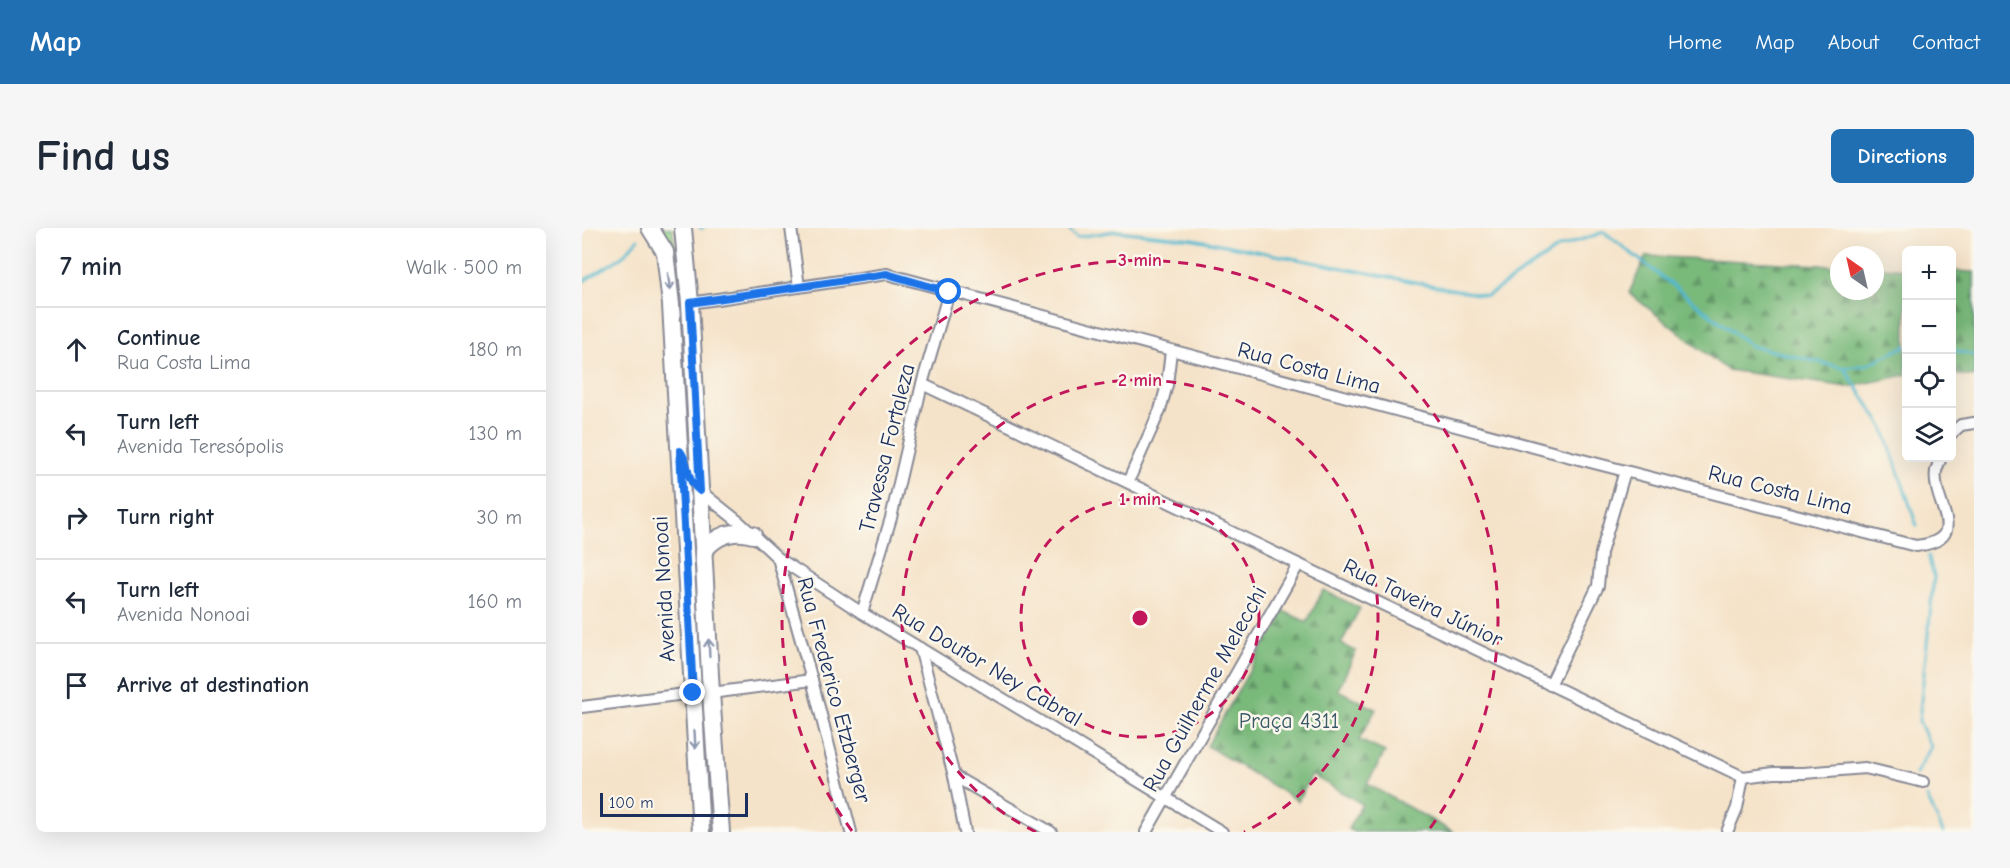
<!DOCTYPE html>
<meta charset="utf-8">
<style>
body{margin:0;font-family:"Comic Neue",sans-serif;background:#f6f6f7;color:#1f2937}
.controls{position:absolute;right:18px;top:18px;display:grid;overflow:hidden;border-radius:9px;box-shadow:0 6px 24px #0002}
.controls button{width:54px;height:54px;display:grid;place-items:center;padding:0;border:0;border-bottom:2px solid #e0e1e3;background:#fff;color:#1f2937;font:30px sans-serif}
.compass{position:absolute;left:1248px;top:18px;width:54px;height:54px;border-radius:50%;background:#fff;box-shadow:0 6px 24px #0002;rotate:326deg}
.scale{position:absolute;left:18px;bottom:15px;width:148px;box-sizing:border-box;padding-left:6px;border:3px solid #1b2f5e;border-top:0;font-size:16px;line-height:21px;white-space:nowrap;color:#1b2f5e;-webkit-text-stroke:4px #fbf7ec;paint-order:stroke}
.stop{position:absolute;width:18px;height:18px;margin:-14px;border:4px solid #1a73e8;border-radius:50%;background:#fff}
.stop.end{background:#1a73e8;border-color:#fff;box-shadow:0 2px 6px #0008}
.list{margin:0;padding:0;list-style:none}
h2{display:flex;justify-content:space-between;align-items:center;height:78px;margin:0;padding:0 24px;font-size:26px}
h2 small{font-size:20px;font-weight:400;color:#747a83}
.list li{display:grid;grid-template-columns:39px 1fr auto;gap:18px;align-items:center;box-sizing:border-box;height:84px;padding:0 24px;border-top:2px solid #e0e1e3}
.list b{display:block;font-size:22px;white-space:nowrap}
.list p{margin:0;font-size:20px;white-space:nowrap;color:#747a83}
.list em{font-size:20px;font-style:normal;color:#747a83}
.icon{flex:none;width:33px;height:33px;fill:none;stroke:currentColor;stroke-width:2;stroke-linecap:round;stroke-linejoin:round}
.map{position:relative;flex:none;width:1392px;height:604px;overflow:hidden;border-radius:9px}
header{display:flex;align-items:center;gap:36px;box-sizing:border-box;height:84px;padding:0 30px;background:#1f6fb2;color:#fff}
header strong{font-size:28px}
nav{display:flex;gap:33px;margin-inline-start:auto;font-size:21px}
.intro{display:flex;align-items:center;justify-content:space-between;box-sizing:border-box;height:144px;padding:0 36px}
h1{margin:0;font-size:42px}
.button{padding:15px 27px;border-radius:9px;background:#1f6fb2;color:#fff;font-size:21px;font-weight:700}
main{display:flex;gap:36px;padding:0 36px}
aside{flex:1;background:#fff;border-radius:9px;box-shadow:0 6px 24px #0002}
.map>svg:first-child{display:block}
.forest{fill:url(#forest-firs);stroke:#4a746c;stroke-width:1.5}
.park{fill:url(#park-crowns);stroke:#598477;stroke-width:1.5}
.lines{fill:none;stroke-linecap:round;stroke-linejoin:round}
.stream{stroke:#51b8cf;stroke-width:3}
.street-casing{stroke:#888994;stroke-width:14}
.primary-casing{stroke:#888994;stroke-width:20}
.street{stroke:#fff;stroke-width:10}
.primary{stroke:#fff;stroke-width:16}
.oneway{stroke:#8d97ae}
.route{stroke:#1a73e8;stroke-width:8}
.ring{fill:none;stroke:#c2185b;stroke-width:3;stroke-dasharray:10 8}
.labels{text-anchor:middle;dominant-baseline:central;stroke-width:5;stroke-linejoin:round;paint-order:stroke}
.street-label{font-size:22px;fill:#1b2f5e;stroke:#fbf7ec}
.park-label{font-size:22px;fill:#3a5a6a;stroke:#fbf7ec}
.centre{fill:#c2185b;stroke:#fbf7ec;stroke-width:3}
.ring-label{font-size:18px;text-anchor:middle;font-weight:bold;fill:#c2185b;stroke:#fbf7ec;stroke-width:5;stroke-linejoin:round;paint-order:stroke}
</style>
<header>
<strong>Map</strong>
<nav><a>Home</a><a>Map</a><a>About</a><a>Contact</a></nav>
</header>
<div class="intro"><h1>Find us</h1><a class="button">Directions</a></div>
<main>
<aside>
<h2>7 min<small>Walk · 500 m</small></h2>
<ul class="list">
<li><svg class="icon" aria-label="ahead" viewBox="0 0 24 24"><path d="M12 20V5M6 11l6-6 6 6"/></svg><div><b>Continue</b><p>Rua Costa Lima</p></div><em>180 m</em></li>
<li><svg class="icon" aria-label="left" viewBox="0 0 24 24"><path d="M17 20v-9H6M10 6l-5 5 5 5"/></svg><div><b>Turn left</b><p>Avenida Teresópolis</p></div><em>130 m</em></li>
<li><svg class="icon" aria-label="right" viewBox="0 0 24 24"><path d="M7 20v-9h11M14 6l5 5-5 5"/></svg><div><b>Turn right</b></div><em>30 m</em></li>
<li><svg class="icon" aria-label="left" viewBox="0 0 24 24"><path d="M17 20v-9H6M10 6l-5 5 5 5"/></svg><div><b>Turn left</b><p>Avenida Nonoai</p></div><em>160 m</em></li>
<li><svg class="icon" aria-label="arrive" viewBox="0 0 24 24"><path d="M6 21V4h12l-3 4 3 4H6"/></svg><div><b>Arrive at destination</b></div></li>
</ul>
</aside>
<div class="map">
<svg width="1392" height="604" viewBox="0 0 1392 604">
<defs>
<pattern id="forest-firs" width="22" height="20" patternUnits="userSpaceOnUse" patternTransform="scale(1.5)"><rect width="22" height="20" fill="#79b97a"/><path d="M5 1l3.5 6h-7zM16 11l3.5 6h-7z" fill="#629767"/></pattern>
<pattern id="park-crowns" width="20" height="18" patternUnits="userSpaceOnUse" patternTransform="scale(1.5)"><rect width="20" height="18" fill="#97d990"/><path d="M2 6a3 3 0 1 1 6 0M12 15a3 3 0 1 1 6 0" fill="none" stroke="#82bb7f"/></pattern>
</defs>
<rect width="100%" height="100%" fill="#fbf7ec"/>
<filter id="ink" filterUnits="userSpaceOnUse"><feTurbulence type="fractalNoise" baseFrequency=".0167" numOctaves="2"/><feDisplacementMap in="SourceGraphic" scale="12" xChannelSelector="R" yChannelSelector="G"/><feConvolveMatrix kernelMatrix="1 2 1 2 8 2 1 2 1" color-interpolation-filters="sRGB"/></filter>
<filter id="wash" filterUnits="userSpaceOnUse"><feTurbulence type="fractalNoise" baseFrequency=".008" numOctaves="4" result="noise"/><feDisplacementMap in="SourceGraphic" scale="24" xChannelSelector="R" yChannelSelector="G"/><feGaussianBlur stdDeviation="1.35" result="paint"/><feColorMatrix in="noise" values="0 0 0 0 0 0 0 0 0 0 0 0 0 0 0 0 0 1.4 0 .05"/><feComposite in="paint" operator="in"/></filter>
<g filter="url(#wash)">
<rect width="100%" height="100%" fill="#f5e3c9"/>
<!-- forest -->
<g class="forest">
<path d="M1064,28l193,10v25h36v-24l31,2v106l-58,12 -121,-17 -98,-77z"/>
<path d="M1370,43l22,1v105l-22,-3z"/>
<path d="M741,362l37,18 -19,36 15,7 -18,39 38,19 -17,31 26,12 -18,32 86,48h-99l-6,-3 14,-25 -50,-29 -14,26 -91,-55 76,-135 24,11z"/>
</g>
<!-- park -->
<path class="park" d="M79,0h11l4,26z"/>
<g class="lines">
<!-- stream -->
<g class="stream">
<path d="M118,0h3"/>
<path d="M485,0l10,9 39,-6 78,8 293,57 73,-49 44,-15 147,114 93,22 22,-3 40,-19"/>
<path d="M0,54l40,-25 16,-18"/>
<path d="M1370,122l22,5"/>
<path d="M1262,140l39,59 34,99"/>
<path d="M1334,546l15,-27 -12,-26 15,-145 -6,-20"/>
<path d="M1345,569l16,35"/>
</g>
</g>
</g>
<g filter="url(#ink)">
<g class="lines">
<!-- street casing -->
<g class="street-casing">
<g id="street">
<path d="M209,0l8,59"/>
<path d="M108,75l197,-29 684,183 345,89c58,-7 15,-42 20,-75 1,-4 3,-9 5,-13"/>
<path d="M340,156l821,393 31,-4h30l61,-5 58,14"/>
<path d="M1370,205l9,-8 13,-2"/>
<path d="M546,254l32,-72 7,-25 4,-34"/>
<path d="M118,263l39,31 39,36 84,55 360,219"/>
<path d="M196,330l34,122 39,152"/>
<path d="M280,385l29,-95 31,-134 27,-92"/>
<path d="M338,420l34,128 11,56"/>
<path d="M968,457l48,-99 3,-33 24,-82"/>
<path d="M129,465l101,-13"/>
<path d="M0,479l111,-14"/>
<path d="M372,548l97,56"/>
<path d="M564,604l152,-267"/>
<path d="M1145,604l10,-24 6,-31"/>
</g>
</g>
<!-- primary casing -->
<g class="primary-casing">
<g id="primary">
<path d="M68,0l15,24 6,53 30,527"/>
<path d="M101,0l7,75 21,390 10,139"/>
<path d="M121,324c13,-17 30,-23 50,-17"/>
</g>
</g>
<!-- street -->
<use href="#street" class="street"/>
<!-- primary -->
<use href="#primary" class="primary"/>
</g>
<!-- one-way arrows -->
<defs><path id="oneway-shaft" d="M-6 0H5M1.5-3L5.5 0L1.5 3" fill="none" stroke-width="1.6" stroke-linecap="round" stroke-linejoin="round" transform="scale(1.5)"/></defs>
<g class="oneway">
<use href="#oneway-shaft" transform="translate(87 54) rotate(83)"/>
<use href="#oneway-shaft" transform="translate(127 420) rotate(-93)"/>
<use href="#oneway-shaft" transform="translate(113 512) rotate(87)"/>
</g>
</g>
<g class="lines" filter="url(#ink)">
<!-- route -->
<path class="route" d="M111,465l-13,-242c11,14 4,28 20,40l-10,-188 197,-29 62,18"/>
</g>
<!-- distance rings -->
<g class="ring">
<circle cx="558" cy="390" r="119"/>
<path d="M454 604A238 238 0 1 1 662 604"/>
<path d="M270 603A358 358 0 1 1 846 603"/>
</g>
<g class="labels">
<!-- street labels -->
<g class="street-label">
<text transform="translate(727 140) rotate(15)">Rua Costa Lima</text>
<text transform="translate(305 220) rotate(-76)">Travessa Fortaleza</text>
<text transform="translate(1198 262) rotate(14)">Rua Costa Lima</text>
<text transform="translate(82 361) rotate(-93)">Avenida Nonoai</text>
<text transform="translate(841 375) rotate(26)">Rua Taveira Júnior</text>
<text transform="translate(405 437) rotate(31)">Rua Doutor Ney Cabral</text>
<text transform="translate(623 461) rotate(-61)">Rua Guilherme Melecchi</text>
<text transform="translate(252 462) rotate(75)">Rua Frederico Etzberger</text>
</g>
<!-- park labels -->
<g class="park-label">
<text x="707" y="493">Praça 4311</text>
</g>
</g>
<circle cx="558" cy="390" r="9" class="centre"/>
<g class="ring-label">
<text x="558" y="38">3 min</text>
<text x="558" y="158">2 min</text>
<text x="558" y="277">1 min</text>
</g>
</svg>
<div class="controls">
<button>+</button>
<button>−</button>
<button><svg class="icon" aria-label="locate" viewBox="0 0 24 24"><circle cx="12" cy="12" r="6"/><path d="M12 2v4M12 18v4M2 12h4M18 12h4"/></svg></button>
<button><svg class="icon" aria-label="layers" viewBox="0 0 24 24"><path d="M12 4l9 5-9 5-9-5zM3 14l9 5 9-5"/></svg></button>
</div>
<svg class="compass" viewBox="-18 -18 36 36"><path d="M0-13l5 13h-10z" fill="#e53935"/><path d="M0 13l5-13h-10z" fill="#747a83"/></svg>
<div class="scale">100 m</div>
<div class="stop" style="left:367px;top:64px"></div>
<div class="stop end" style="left:111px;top:465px"></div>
</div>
</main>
